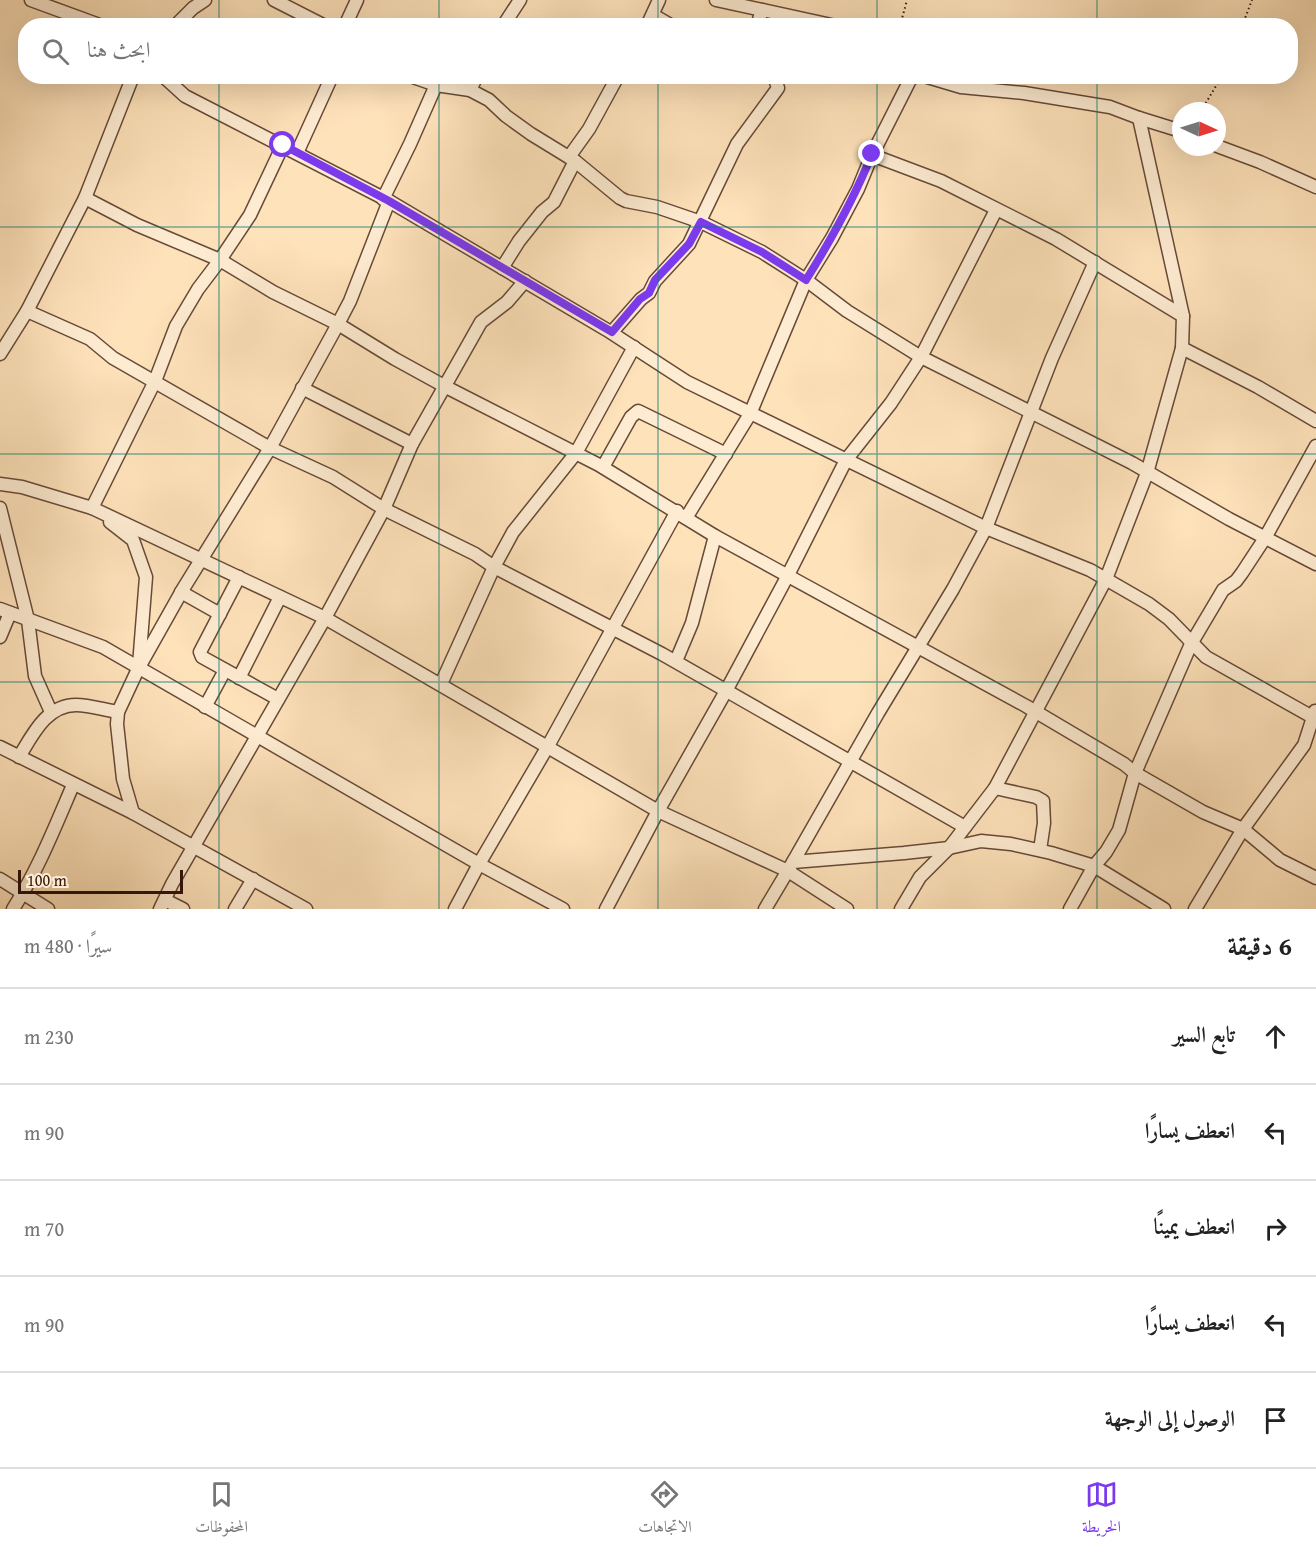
<!DOCTYPE html>
<html lang="ar">
<meta charset="utf-8">
<style>
body{margin:0;font-family:"Gentium Book Plus",Amiri,serif;background:#f2f2f2;color:#222;direction:rtl}
.compass{position:absolute;left:1172px;top:102px;width:54px;height:54px;border-radius:50%;background:#fff;box-shadow:0 6px 24px #0002;rotate:94deg}
.scale{position:absolute;left:18px;bottom:15px;width:165px;box-sizing:border-box;padding-left:6px;border:3px solid #35170c;border-top:0;font-size:16px;line-height:21px;white-space:nowrap;color:#35170c;-webkit-text-stroke:4px #feecd2;paint-order:stroke}
.stop{position:absolute;width:18px;height:18px;margin:-14px;border:4px solid #7c3aed;border-radius:50%;background:#fff}
.stop.end{background:#7c3aed;border-color:#fff;box-shadow:0 2px 6px #0008}
.list{margin:0;padding:0;list-style:none}
h2{display:flex;justify-content:space-between;align-items:center;height:78px;margin:0;padding:0 24px;font-size:26px}
h2 small{font-size:20px;font-weight:400;color:#767676}
.list li{display:grid;grid-template-columns:39px 1fr auto;gap:18px;align-items:center;box-sizing:border-box;height:96px;padding:0 24px;border-top:2px solid #e0e0e0}
.list b{display:block;font-size:22px;white-space:nowrap}
.list em{font-size:20px;font-style:normal;color:#767676}
.icon{flex:none;width:33px;height:33px;fill:none;stroke:currentColor;stroke-width:2;stroke-linecap:round;stroke-linejoin:round}
.map{position:relative;flex:none;width:1316px;height:909px;overflow:hidden;direction:ltr}
.search{position:absolute;background:#fff;box-shadow:0 6px 24px #0002;left:18px;right:18px;top:18px;height:66px;display:flex;align-items:center;gap:15px;box-sizing:border-box;padding:0 21px;border-radius:24px;color:#767676;font-size:22px}
.sheet{height:558px;background:#fff}
nav{display:flex;justify-content:space-around;align-items:center;box-sizing:border-box;height:84px;border-top:2px solid #e0e0e0;background:#fff;font-size:16px;color:#767676}
nav a{display:grid;justify-items:center;gap:3px}
nav .on{color:#7c3aed}
.map>svg:first-child{display:block}
.lines{fill:none;stroke-linecap:round;stroke-linejoin:round}
.street-casing{stroke:#674a38;stroke-width:15}
.path{stroke:#35170c;stroke-width:2;stroke-dasharray:1.5 3;stroke-linecap:butt}
.street{stroke:#feecd2;stroke-width:12}
.route{stroke:#7c3aed;stroke-width:8}
.grid{fill:none;stroke:#0f766e;stroke-width:1.5;stroke-opacity:0.55}
</style>
<div class="map">
<svg width="1316" height="909" viewBox="0 0 1316 909">
<rect width="100%" height="100%" fill="#fee2ba"/>
<filter id="stains"><feTurbulence type="fractalNoise" baseFrequency=".00333" numOctaves="4"/><feColorMatrix values="0 0 0 0 .2 0 0 0 0 .09 0 0 0 0 .02 0 0 0 .5 -.17"/></filter>
<radialGradient id="worn" r=".72"><stop offset=".6" stop-color="#630" stop-opacity="0"/><stop offset="1" stop-color="#630" stop-opacity=".3"/></radialGradient>
<g class="lines">
<!-- street casing -->
<g class="street-casing">
<g id="street">
<path d="M31,0l71,26"/>
<path d="M274,0l51,26"/>
<path d="M716,0l120,26"/>
<path d="M653,15l19,11"/>
<path d="M175,26l18,-18 12,-8"/>
<path d="M345,26l12,-26"/>
<path d="M503,26l17,-26"/>
<path d="M647,26l12,-26"/>
<path d="M757,26l5,-16"/>
<path d="M163,76l22,20 204,105 218,129 80,52 299,146 104,42 59,34 20,15 37,38 110,62"/>
<path d="M410,76l26,9 34,5 19,10 17,16 25,18 44,27 45,37 6,3 31,6 44,15 61,30 44,28 41,31 74,46 211,106 97,56 87,45"/>
<path d="M924,76l37,11 63,6 86,14 29,11 42,13"/>
<path d="M470,90l7,-14"/>
<path d="M1217,146l43,16 56,25"/>
<path d="M297,153l35,-77"/>
<path d="M872,155l69,26 115,58 127,77"/>
<path d="M569,157l20,-28 29,-53"/>
<path d="M85,198l52,27 83,35 53,32 65,32 57,35 51,28 153,78 116,71 311,170 98,58 11,9 68,39 40,17 37,31 36,18"/>
<path d="M383,199l27,-55 26,-59"/>
<path d="M502,268l17,-27 23,-29 12,-10 21,-41"/>
<path d="M27,311l63,28 23,19 157,90 63,29 51,32 91,45 19,13 168,87 303,173"/>
<path d="M612,332l29,-33 8,-6 6,-12 34,-37 48,-100 41,-56 -3,-9 -4,-3"/>
<path d="M1182,348l76,39 58,34"/>
<path d="M0,354l27,-43 58,-113 48,-122"/>
<path d="M302,388l110,56"/>
<path d="M603,467l28,-50 7,-6 88,43"/>
<path d="M0,484l22,3 70,21 233,110 333,193 130,60 59,38"/>
<path d="M0,508l28,112 7,56 16,36"/>
<path d="M92,508l63,-127 21,-55 22,-37 22,-29 30,-45 33,-70"/>
<path d="M686,518l64,-104 56,-134 26,-42 26,-49 14,-34 40,-79"/>
<path d="M110,522l23,18 13,37 -7,88"/>
<path d="M239,577l-39,75 2,5 76,42"/>
<path d="M181,592l39,22"/>
<path d="M0,609l103,38 376,217 84,45"/>
<path d="M0,637l10,-24"/>
<path d="M676,661l16,-38 23,-87"/>
<path d="M239,678l41,-81"/>
<path d="M441,684l53,-117 19,-35 63,-79 58,-106"/>
<path d="M205,707l20,-37"/>
<path d="M0,747l133,66 173,96"/>
<path d="M19,757c13,-21 27,-52 57,-52 13,0 29,5 42,7"/>
<path d="M995,788l41,9 7,4 1,22 -4,27"/>
<path d="M133,813l-10,-34 -6,-55 1,-12 20,-43 45,-80 87,-141 68,-124 12,-23 39,-100"/>
<path d="M793,862l85,-149 75,-124 33,-61 66,-170 43,-96"/>
<path d="M0,879l48,30"/>
<path d="M165,900l18,9"/>
<path d="M13,909c25,-39 42,-82 60,-124"/>
<path d="M160,909l12,-25 153,-266 59,-109 28,-65 69,-122 26,-20 18,-21"/>
<path d="M235,909l18,-30"/>
<path d="M455,909l24,-45 69,-118 129,-235"/>
<path d="M606,909l52,-98 68,-120 61,-114 59,-117 45,-57 30,-46 75,-147"/>
<path d="M765,909l28,-47 111,-9 45,-5 32,-7 30,3 40,9 43,13 70,43"/>
<path d="M901,909l19,-32 29,-29 46,-60 111,-209 41,-106 35,-125 1,-32 -44,-198"/>
<path d="M1070,909l24,-43 12,-14 13,-22 16,-57 56,-129 32,-54 13,-9 6,-8 23,-35 51,-92"/>
<path d="M1195,909l48,-80 61,-84 11,-34"/>
</g>
</g>
<!-- path -->
<g class="path">
<path d="M900,26l7,-26"/>
<path d="M1242,26l10,-26"/>
<path d="M1201,111l21,-35"/>
</g>
<!-- street -->
<use href="#street" class="street"/>
</g>
<g class="lines">
<!-- route -->
<path class="route" d="M283,145l106,56 223,131 28,-33 9,-6 6,-13 34,-36 12,-22 61,30 44,28c25,-40 48,-81 66,-126"/>
</g>
<!-- grid -->
<path class="grid" d="M219,0v26M439,0v26M658,0v26M877,0v26M1097,0v26M219,76v833M439,76v833M658,76v833M877,76v833M1097,76v833M0,227h1316M0,454h1316M0,682h1316"/>
<rect width="100%" height="100%" filter="url(#stains)"/>
<rect width="100%" height="100%" fill="url(#worn)"/>
</svg>
<svg class="compass" viewBox="-18 -18 36 36"><path d="M0-13l5 13h-10z" fill="#e53935"/><path d="M0 13l5-13h-10z" fill="#767676"/></svg>
<div class="scale">100 m</div>
<div class="stop" style="left:283px;top:145px"></div>
<div class="stop end" style="left:872px;top:154px"></div>
<div class="search"><svg class="icon" aria-label="search" viewBox="0 0 24 24"><circle cx="10" cy="10" r="6"/><path d="M15 15l6 6"/></svg>ابحث هنا</div>
</div>
<section class="sheet">
<h2>6 دقيقة<small>سيرًا · 480 m</small></h2>
<ul class="list">
<li><svg class="icon" aria-label="ahead" viewBox="0 0 24 24"><path d="M12 20V5M6 11l6-6 6 6"/></svg><div><b>تابع السير</b></div><em>230 m</em></li>
<li><svg class="icon" aria-label="left" viewBox="0 0 24 24"><path d="M17 20v-9H6M10 6l-5 5 5 5"/></svg><div><b>انعطف يسارًا</b></div><em>90 m</em></li>
<li><svg class="icon" aria-label="right" viewBox="0 0 24 24"><path d="M7 20v-9h11M14 6l5 5-5 5"/></svg><div><b>انعطف يمينًا</b></div><em>70 m</em></li>
<li><svg class="icon" aria-label="left" viewBox="0 0 24 24"><path d="M17 20v-9H6M10 6l-5 5 5 5"/></svg><div><b>انعطف يسارًا</b></div><em>90 m</em></li>
<li><svg class="icon" aria-label="arrive" viewBox="0 0 24 24"><path d="M6 21V4h12l-3 4 3 4H6"/></svg><div><b>الوصول إلى الوجهة</b></div></li>
</ul>
</section>
<nav>
<a class="on"><svg class="icon" aria-label="map" viewBox="0 0 24 24"><path d="M3 6l6-2 6 2 6-2v14l-6 2-6-2-6 2zM9 4v14M15 6v14"/></svg>الخريطة</a>
<a><svg class="icon" aria-label="directions" viewBox="0 0 24 24"><path d="M12 3l9 9-9 9-9-9zM9 14v-3h6M13 9l2 2-2 2"/></svg>الاتجاهات</a>
<a><svg class="icon" aria-label="saved" viewBox="0 0 24 24"><path d="M7 4h10v16l-5-4-5 4z"/></svg>المحفوظات</a>
</nav>
